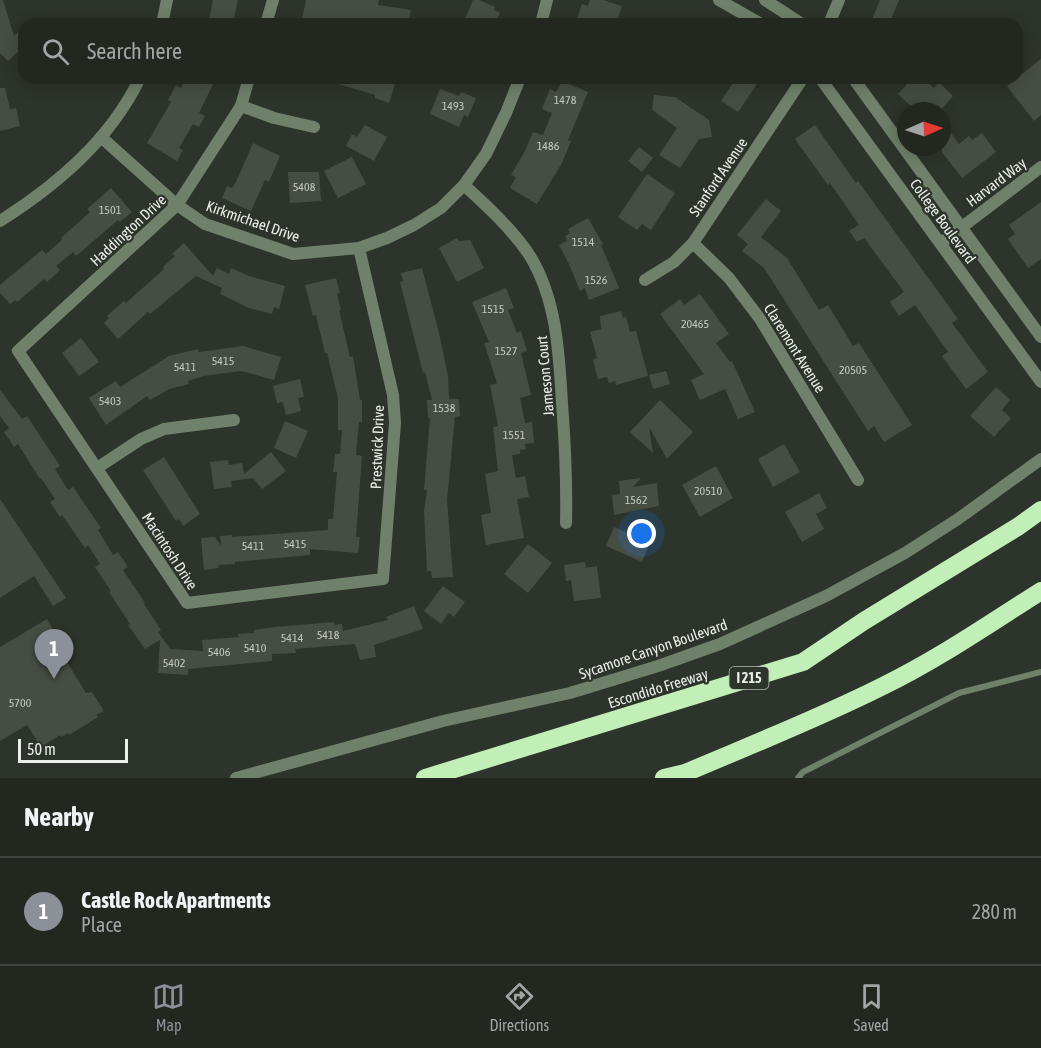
<!DOCTYPE html>
<style>
body{margin:0;font-family:"Asap Condensed",sans-serif;background:#2a2f29;color:#f1f3f6}
.compass{position:absolute;left:897px;top:102px;width:54px;height:54px;border-radius:50%;background:#222720;box-shadow:0 3px 15px #0003;rotate:87deg}
.scale{position:absolute;left:18px;bottom:15px;width:110px;box-sizing:border-box;padding-left:6px;border:3px solid #ebf0ea;border-top:0;font-size:16px;line-height:21px;white-space:nowrap;color:#ebf0ea;-webkit-text-stroke:4px #2d342b;paint-order:stroke}
.you{position:absolute;left:642px;top:534px;width:21px;height:21px;margin:-15px;border:4px solid #fff;border-radius:50%;background:#1a73e8;box-shadow:0 0 0 9px #1a73e833}
.badge{display:grid;place-items:center;width:39px;height:39px;border-radius:50%;background:#8c9099;color:#fff;font-size:20px;font-weight:700}
.pin{position:absolute;translate:-50% -50px;filter:drop-shadow(0 2px 3px #0008)}
.pin::after{content:'';position:absolute;top:32px;width:21px;height:18px;background:inherit;clip-path:polygon(0 0,100% 0,50% 100%)}
.list{margin:0;padding:0;list-style:none}
h2{display:flex;justify-content:space-between;align-items:center;height:78px;margin:0;padding:0 24px;font-size:26px}
h2 small{font-size:20px;font-weight:400;color:#a2a5a5}
.list li{display:grid;grid-template-columns:39px 1fr auto;gap:18px;align-items:center;box-sizing:border-box;height:108px;padding:0 24px;border-top:2px solid #3f443e}
.list b{display:block;font-size:22px;white-space:nowrap}
.list p{margin:0;font-size:20px;white-space:nowrap;color:#a2a5a5}
.list em{font-size:20px;font-style:normal;color:#a2a5a5}
.icon{flex:none;width:33px;height:33px;fill:none;stroke:currentColor;stroke-width:2;stroke-linecap:round;stroke-linejoin:round}
.map{position:relative;flex:none;width:1041px;height:778px;overflow:hidden}
.search{position:absolute;background:#222720;box-shadow:0 3px 15px #0003;left:18px;right:18px;top:18px;height:66px;display:flex;align-items:center;gap:15px;box-sizing:border-box;padding:0 21px;border-radius:18px;color:#a2a5a5;font-size:22px}
.sheet{height:186px;background:#222720}
nav{display:flex;justify-content:space-around;align-items:center;box-sizing:border-box;height:84px;border-top:2px solid #3f443e;background:#222720;font-size:16px;color:#a2a5a5}
nav a{display:grid;justify-items:center;gap:3px}
nav .on{color:#8c9099}
.map>svg:first-child{display:block}
.building{fill:#464e44}
.lines{fill:none;stroke-linecap:round;stroke-linejoin:round}
.service{stroke:#6f816a;stroke-width:6}
.minor{stroke:#6f816a;stroke-width:12}
.tertiary{stroke:#6f816a;stroke-width:12}
.motorway{stroke:#c2eeb7;stroke-width:18}
.labels{text-anchor:middle;dominant-baseline:central;stroke-width:4.5;stroke-linejoin:round;paint-order:stroke}
.number-label{font-size:12px;fill:#c2c8c0}
.shield{fill:#2d342b;stroke:#b2b8b1;stroke-width:1.5}
.shield-label{font-size:14px;font-weight:bold;fill:#ebf0ea}
.street-label{font-size:15px;fill:#ebf0ea;stroke:#2d342b}
</style>
<div class="map">
<svg width="1041" height="778" viewBox="0 0 1041 778">
<rect width="100%" height="100%" fill="#2d342b"/>
<!-- building -->
<g class="building">
<path d="M0,0h3l11,36 10,-10v20l-16,15 -8,-8z"/>
<path d="M213,0h25l-5,24h-25z"/>
<path d="M306,0h73l-1,5 33,5 -3,14h-107z"/>
<path d="M473,0h6l16,7 -1,3 6,3 -5,11h-32z"/>
<path d="M590,0h13l19,6 -6,18h-41l7,-20 6,2z"/>
<path d="M880,0h19l-10,24h-19z"/>
<path d="M1041,59v56l-7,6 -27,-35z"/>
<path d="M185,78h31l-17,35 6,3 -6,11 -6,-3 -14,24 4,2 -6,11 -30,-18 24,-41 -3,-2 8,-15 5,3z"/>
<path d="M329,78h68l-8,25 -14,-5v-3l-47,-14z"/>
<path d="M736,78h25l-23,34 -17,-11z"/>
<path d="M913,78h10l11,10 5,-6 14,14 -13,15h-24l-18,-17z"/>
<path d="M562,81l26,11 -20,48 3,1 -9,22 -25,41 -27,-16 6,-11 -5,-2 14,-24 8,-19 10,3 9,-22 -10,-4 8,-20 6,3z"/>
<path d="M0,88h5l5,21 6,-1 4,18 -20,5z"/>
<path d="M440,89l19,7 2,-4 15,6 -8,19 -4,-2 -5,12 -29,-13z"/>
<path d="M654,95l21,2 34,23 3,17 -13,2 -19,29 -21,-13 18,-27 -25,-18z"/>
<path d="M365,125l22,12 -13,24 -28,-15 6,-12 5,3z"/>
<path d="M815,125l41,58 2,-2 100,138 -6,4 36,49 -22,17 -24,-33 6,-4 -33,-47 -16,11 -9,-14 14,-10 -40,-54 -7,4 -8,-11 10,-6 -29,-42 -2,2 -33,-46z"/>
<path d="M951,133l8,11 10,-8 3,4 10,-7 14,19 -34,26 -20,-26v-12z"/>
<path d="M253,143l27,13 -11,26 -4,-2 -14,31 -29,-13 5,-12 5,2 4,-6z"/>
<path d="M639,147l14,11 -11,14 -14,-11z"/>
<path d="M352,157l14,27 -28,14 -14,-27z"/>
<path d="M288,172h31l2,29 -31,2z"/>
<path d="M647,174l28,19 -24,37 -9,-6 -5,6 -19,-13z"/>
<path d="M111,188l21,24 -12,10 -2,-2 -42,36 -3,-4 -17,14 4,4 -13,12 -3,-3 -27,23 -2,-2 -5,4 -10,-11v-8l42,-35 4,4 16,-14 -1,-2 29,-26 -3,-3z"/>
<path d="M766,199l15,12 -20,26 26,21 32,52 9,-5 25,41 6,-3 53,82 -28,17 -10,-16 -6,5 -104,-163 -22,-17 6,-7 -11,-9z"/>
<path d="M1041,202v57l-13,9 -20,-29 7,-5 -6,-9z"/>
<path d="M588,218l15,26 -2,1 18,43 -30,12 -4,-12 -5,3 -11,-27 -10,-19 8,-4 -2,-5 5,-3 -2,-4z"/>
<path d="M457,238l2,3 11,-1 14,28 -27,14 -18,-34z"/>
<path d="M184,243l29,33 4,-8 12,6 2,-6 18,8 36,10 -6,23 -5,-2 -2,7 -23,-6 -29,-14 2,-6 -26,-12 -46,38 -2,-2 -30,27 -14,-16 5,-5 -2,-2 17,-15 2,2 38,-34 -1,-2 12,-11 -3,-2z"/>
<path d="M422,268l17,65 9,43 1,23h10l1,17 -5,1 -8,83 6,77 -21,1 -1,-7h-4l-3,-60 3,-21h-3l6,-72h-2l-1,-18h5l-7,-28 -2,1 -23,-91 3,-1 -2,-8z"/>
<path d="M336,278l4,15 -3,1 4,16h-2l11,47 3,-1 7,44h2v22h-3l-3,33 6,1 -6,81h4l-2,16 -48,-4v6l-75,7v2l-17,1 1,3 -15,2 -3,-32 14,-1 6,9 -1,-10 12,-1v2l96,-7v-11h5l4,-47h-4l2,-18h5l2,-24h-4v-32l-11,-45h-2l-9,-38 -3,1 -8,-31z"/>
<path d="M506,288l8,20 -6,2 9,23 4,-2 6,20 -6,2 10,42 -11,3 5,25 7,-1 2,21 -9,1 1,5 -6,1v4l-8,1 4,23 9,-2 4,21 -12,2 7,39 -38,7 -5,-30 10,-2 -6,-39 13,-3 -5,-44 5,-1 -8,-41 7,-2 -13,-40 5,-1 -17,-40z"/>
<path d="M700,294l29,40 -13,9 14,19 2,-1 23,51 -17,7 -13,-30 -25,11 -9,-20 13,-6 -44,-60 20,-15 4,6z"/>
<path d="M621,311l2,7 3,-1 4,15 6,-1 12,45 -32,9 -1,-4 -6,2 -2,-6 -9,2 -5,-19 4,-2 -7,-26 11,-3 -1,-13z"/>
<path d="M81,338l18,24 -20,14 -17,-23z"/>
<path d="M243,346l38,11 -7,23 -33,-9 -37,5 -16,5 1,3 -20,5 -19,11 -3,-4 -41,29 -17,-27 27,-17 4,6 49,-31 29,-7 1,3z"/>
<path d="M666,371l4,13 -17,5 -4,-14z"/>
<path d="M300,379l4,18 -6,1 3,13 -15,4 -3,-13 -6,1 -4,-17z"/>
<path d="M996,387l14,13 -8,10 9,8 -17,19 -24,-21z"/>
<path d="M0,390l22,29 5,-3 33,50 -5,3 13,21 5,-3 28,41 -3,2 15,25 5,-3 10,15 -5,3 22,33 -1,1 17,26 -3,2 12,17 33,2 -1,-11 37,-3 -1,-3 16,-1v-3l21,-3 59,-5v3l8,-1 1,7 45,-11 -2,-3 28,-11 9,23 -49,16 2,12 -16,3 -5,-16 -60,5 1,4 -24,1v7l-84,8v6l-30,-2 2,-33 -15,9 -17,-24 2,-1 -21,-32 2,-1 -16,-24 5,-3 -12,-19 -3,3 -23,-33 -2,2 -10,-15 5,-3 -14,-21 -1,1 -22,-35 -4,3 -10,-15 5,-4 -9,-12z"/>
<path d="M660,400l33,32 -26,27 -18,-32 4,26 -23,-21z"/>
<path d="M285,421l23,10 -12,27 -22,-10z"/>
<path d="M784,444l16,28 -27,15 -15,-28z"/>
<path d="M271,452l15,19 -24,18 -9,-11 -22,3 1,6 -18,2 -4,-27 18,-2 1,5 13,-2 2,11z"/>
<path d="M164,457l36,57 -17,12 -4,-7 -3,2 -33,-51z"/>
<path d="M716,466l17,32 -33,19 -18,-32z"/>
<path d="M641,478l-8,9 24,-4 2,23 -45,9 -2,-20 8,-1 -1,-13z"/>
<path d="M819,493l8,15 -11,6 8,15 -22,13 -17,-30z"/>
<path d="M0,499l66,99 -13,8 -19,-30 -34,22z"/>
<path d="M614,527l36,15 -8,20 -36,-16z"/>
<path d="M528,544l24,19 -24,30 -24,-19z"/>
<path d="M585,562l1,6 11,-2 4,32 -27,3 -3,-21 -5,1 -2,-16z"/>
<path d="M443,586l22,16 -11,15 -5,-4 -8,11 -17,-13z"/>
<path d="M47,619l12,21 -3,2 3,7 27,44 6,-1 12,19 -8,4 2,2 -29,18 -1,-2 -7,4 -1,-2 -19,12 -14,-22 -27,16v-94z"/>
</g>
<g class="lines">
<!-- service -->
<path class="service" d="M798,778l5,-6 156,-79 82,-21"/>
<!-- minor -->
<g class="minor">
<path d="M719,0l42,24"/>
<path d="M765,0l37,24"/>
<path d="M266,24l7,-24"/>
<path d="M541,24l6,-24"/>
<path d="M829,24l10,-24"/>
<path d="M249,78l-8,28 -64,99 -159,146 169,252 196,-24 12,-156 -2,-28 -34,-147"/>
<path d="M820,78l221,304"/>
<path d="M853,78l188,259"/>
<path d="M241,106l33,12 40,9"/>
<path d="M101,137l76,68 28,19 88,30 66,-6 28,-10 27,-13 27,-17 23,-23 22,-31 20,-41 14,-35"/>
<path d="M464,185c23,21 49,45 66,71 27,44 29,98 32,147 3,40 5,80 4,120"/>
<path d="M693,243l36,35 31,41 98,161"/>
<path d="M941,243l100,-76"/>
<path d="M645,280l29,-18 19,-19 110,-165"/>
<path d="M97,468l44,-29 23,-10 70,-9"/>
</g>
<!-- tertiary -->
<g class="tertiary">
<path d="M162,24l5,-24"/>
<path d="M0,221c57,-36 110,-81 140,-143"/>
<path d="M236,778l207,-57 127,-28 88,-27 62,-22 106,-48 79,-43 53,-34 83,-60"/>
</g>
<!-- motorway -->
<g class="motorway">
<path d="M425,778l378,-116 61,-41 155,-95 22,-16"/>
<path d="M664,778l21,-5c66,-28 132,-54 196,-86 56,-27 108,-63 160,-96"/>
</g>
</g>
<g class="labels">
<!-- number labels -->
<g class="number-label">
<text x="565" y="100">1478</text>
<text x="453" y="106">1493</text>
<text x="548" y="146">1486</text>
<text x="304" y="187">5408</text>
<text x="110" y="210">1501</text>
<text x="583" y="242">1514</text>
<text x="596" y="280">1526</text>
<text x="493" y="309">1515</text>
<text x="695" y="324">20465</text>
<text x="506" y="351">1527</text>
<text x="223" y="361">5415</text>
<text x="185" y="367">5411</text>
<text x="853" y="370">20505</text>
<text x="110" y="401">5403</text>
<text x="444" y="408">1538</text>
<text x="514" y="435">1551</text>
<text x="708" y="491">20510</text>
<text x="636" y="500">1562</text>
<text x="295" y="544">5415</text>
<text x="253" y="546">5411</text>
<text x="328" y="635">5418</text>
<text x="292" y="638">5414</text>
<text x="255" y="648">5410</text>
<text x="219" y="652">5406</text>
<text x="174" y="663">5402</text>
<text x="20" y="703">5700</text>
</g>
<!-- shield labels -->
<rect class="shield" x="729.5" y="667" width="39" height="22" rx="4.5"/>
<g class="shield-label">
<text x="749" y="678">I 215</text>
</g>
<!-- street labels -->
<g class="street-label">
<text transform="translate(718 177) rotate(-56)">Stanford Avenue</text>
<text transform="translate(996 182) rotate(-37)">Harvard Way</text>
<text transform="translate(253 221) rotate(19)">Kirkmichael Drive</text>
<text transform="translate(943 221) rotate(54)">College Boulevard</text>
<text transform="translate(128 230) rotate(-43)">Haddington Drive</text>
<text transform="translate(795 348) rotate(58)">Claremont Avenue</text>
<text transform="translate(545 376) rotate(-95)">Jameson Court</text>
<text transform="translate(377 447) rotate(-88)">Prestwick Drive</text>
<text transform="translate(170 551) rotate(57)">Macintosh Drive</text>
<text transform="translate(653 649) rotate(-19)">Sycamore Canyon Boulevard</text>
<text transform="translate(658 688) rotate(-17)">Escondido Freeway</text>
</g>
</g>
</svg>
<svg class="compass" viewBox="-18 -18 36 36"><path d="M0-13l5 13h-10z" fill="#e53935"/><path d="M0 13l5-13h-10z" fill="#a2a5a5"/></svg>
<div class="scale">50 m</div>
<div class="you"></div>
<div class="pin badge" style="left:54px;top:679px">1</div>
<div class="search"><svg class="icon" aria-label="search" viewBox="0 0 24 24"><circle cx="10" cy="10" r="6"/><path d="M15 15l6 6"/></svg>Search here</div>
</div>
<section class="sheet">
<h2>Nearby<small></small></h2>
<ul class="list">
<li><span class="badge">1</span><div><b>Castle Rock Apartments</b><p>Place</p></div><em>280 m</em></li>
</ul>
</section>
<nav>
<a class="on"><svg class="icon" aria-label="map" viewBox="0 0 24 24"><path d="M3 6l6-2 6 2 6-2v14l-6 2-6-2-6 2zM9 4v14M15 6v14"/></svg>Map</a>
<a><svg class="icon" aria-label="directions" viewBox="0 0 24 24"><path d="M12 3l9 9-9 9-9-9zM9 14v-3h6M13 9l2 2-2 2"/></svg>Directions</a>
<a><svg class="icon" aria-label="saved" viewBox="0 0 24 24"><path d="M7 4h10v16l-5-4-5 4z"/></svg>Saved</a>
</nav>
